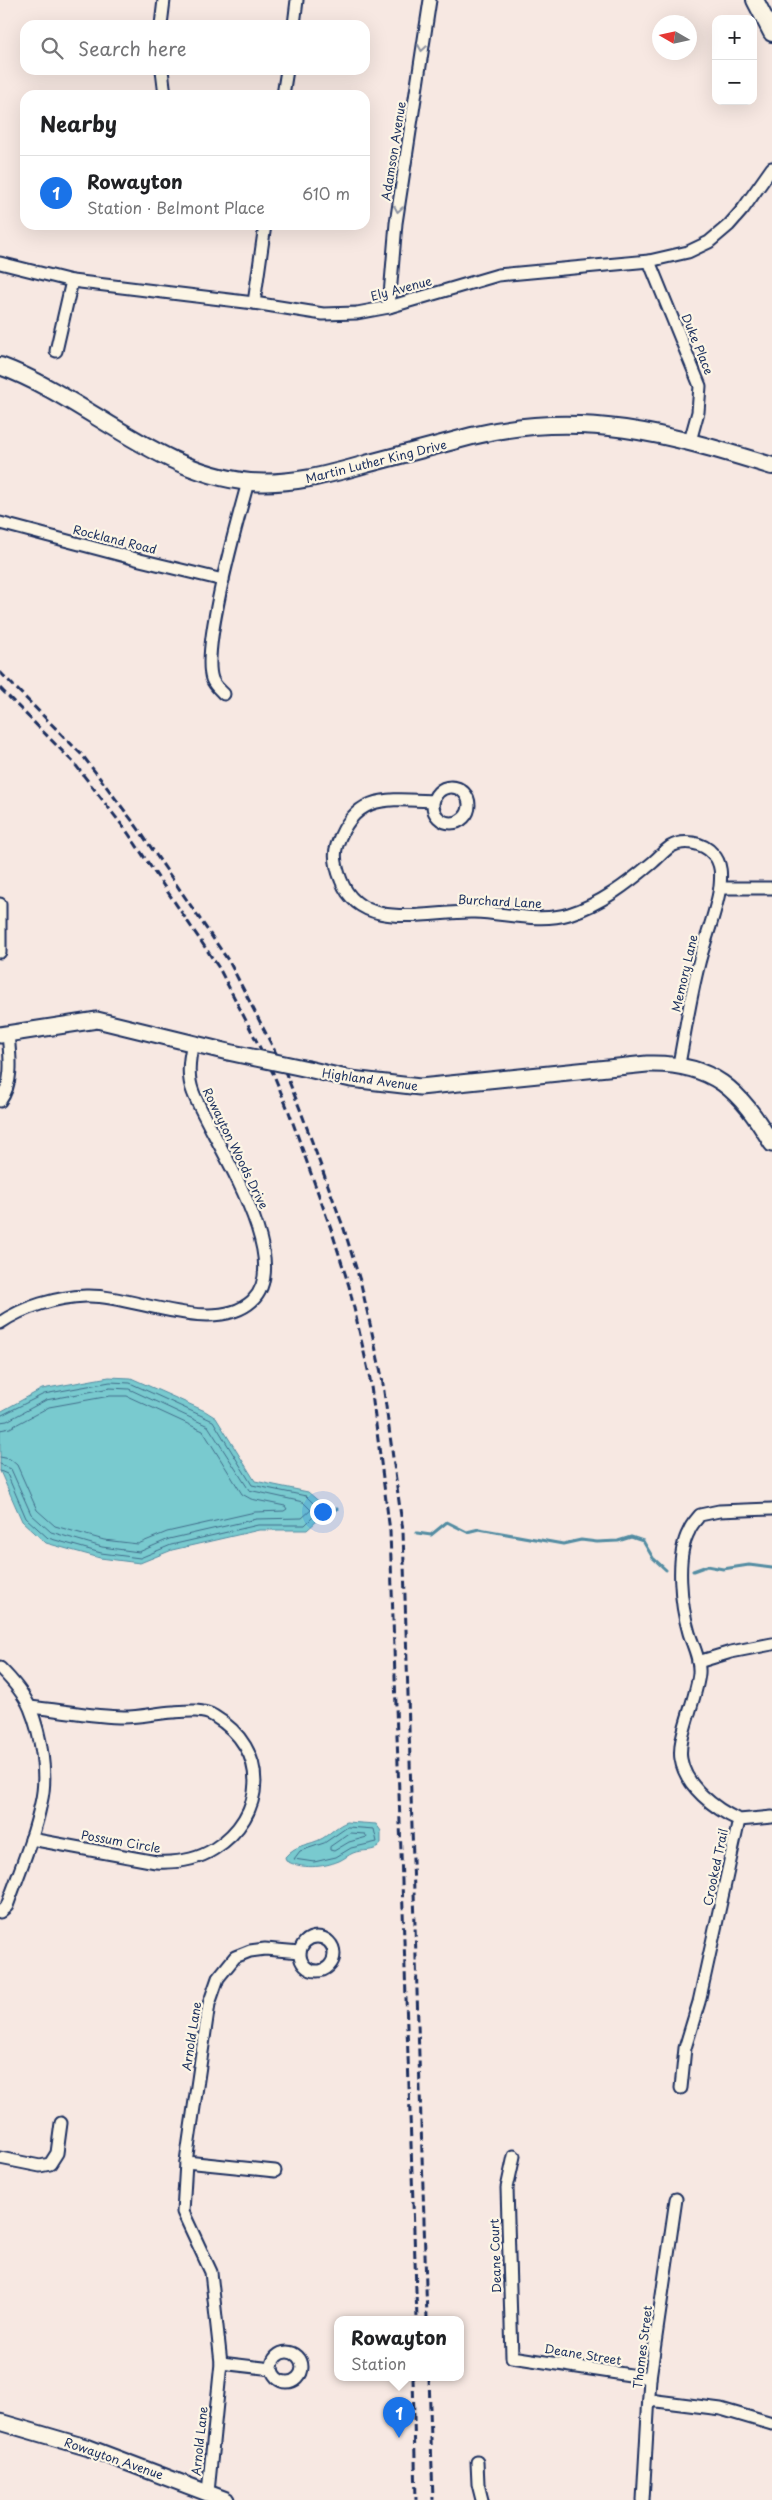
<!DOCTYPE html>
<meta charset="utf-8">
<style>
body{margin:0;font-family:"Playpen Sans",sans-serif;background:#f6f6f6;color:#202124}
.controls{position:absolute;right:15px;top:15px;display:grid;overflow:hidden;border-radius:10px;box-shadow:0 5px 20px #0002}
.controls button{width:45px;height:45px;display:grid;place-items:center;padding:0;border:0;border-bottom:1px solid #e0e0e0;background:#fff;color:#202124;font:25px sans-serif}
.compass{position:absolute;left:652px;top:15px;width:45px;height:45px;border-radius:50%;background:#fff;box-shadow:0 5px 20px #0002;rotate:279deg}
.you{position:absolute;left:322px;top:1511px;width:18px;height:18px;margin:-12px;border:4px solid #fff;border-radius:50%;background:#1a73e8;box-shadow:0 0 0 8px #1a73e833}
.badge{display:grid;place-items:center;width:32px;height:32px;border-radius:50%;background:#1a73e8;color:#fff;font-size:16px;font-weight:700}
.pin{position:absolute;translate:-50% -41px;filter:drop-shadow(0 1px 2px #0008)}
.pin::after{content:'';position:absolute;top:26px;width:18px;height:15px;background:inherit;clip-path:polygon(0 0,100% 0,50% 100%)}
.popup{position:absolute;left:334px;top:2316px;width:130px;height:65px;box-sizing:border-box;display:grid;place-content:center;border-radius:10px;background:#fff;filter:drop-shadow(0 1px 4px #0005);font-size:16px;white-space:nowrap;color:#757577}
.popup b{font-size:19px;color:#202124}
.popup::after{content:'';position:absolute;left:50%;top:100%;margin-left:-10px;border:10px solid transparent;border-top-color:#fff}
.list{margin:0;padding:0;list-style:none}
h2{display:flex;justify-content:space-between;align-items:center;height:65px;margin:0;padding:0 20px;font-size:21px}
h2 small{font-size:16px;font-weight:400;color:#757577}
.list li{display:grid;grid-template-columns:32px 1fr auto;gap:15px;align-items:center;box-sizing:border-box;height:75px;padding:0 20px;border-top:1px solid #e0e0e0}
.list b{display:block;font-size:19px;white-space:nowrap}
.list p{margin:0;font-size:16px;white-space:nowrap;color:#757577}
.list em{font-size:16px;font-style:normal;color:#757577}
.icon{flex:none;width:28px;height:28px;fill:none;stroke:currentColor;stroke-width:2;stroke-linecap:round;stroke-linejoin:round}
.map{position:relative;flex:none;width:772px;height:2500px;overflow:hidden}
.search{position:absolute;background:#fff;box-shadow:0 5px 20px #0002;left:20px;top:20px;width:350px;height:55px;display:flex;align-items:center;gap:12px;box-sizing:border-box;padding:0 18px;border-radius:15px;color:#757577;font-size:19px}
.panel{position:absolute;background:#fff;box-shadow:0 5px 20px #0002;left:20px;top:90px;width:350px;height:140px;border-radius:15px}
.map>svg:first-child{display:block}
.water{fill:#79cacf;stroke:#538ca2}
.lines{fill:none;stroke-linecap:round;stroke-linejoin:round}
.shore{stroke:#416d8b;stroke-width:1}
.stream{stroke:#538ca2;stroke-width:3}
.minor-casing{stroke:#1b2f5e;stroke-width:15}
.tertiary-casing{stroke:#1b2f5e;stroke-width:19}
.secondary-casing{stroke:#1b2f5e;stroke-width:20}
.minor{stroke:#fcf5e5;stroke-width:11}
.tertiary{stroke:#fcf5e5;stroke-width:15}
.secondary{stroke:#fcf5e5;stroke-width:16}
.rail{stroke:#1b2f5e;stroke-width:3;stroke-dasharray:8 4;stroke-linecap:butt}
.tertiary-bridge-casing{stroke:#1b2f5e;stroke-width:19;stroke-linecap:butt}
.tertiary-bridge{stroke:#fcf5e5;stroke-width:15}
.oneway{stroke:#8c92a2}
.labels{text-anchor:middle;dominant-baseline:central;stroke-width:4.5;stroke-linejoin:round;paint-order:stroke}
.street-label{font-size:12px;fill:#1b2f5e;stroke:#fcf5e5}
</style>
<div class="map">
<svg width="772" height="2500" viewBox="0 0 772 2500">
<rect width="100%" height="100%" fill="#f7e8e2"/>
<filter id="ink" filterUnits="userSpaceOnUse"><feTurbulence type="fractalNoise" baseFrequency=".02" numOctaves="2"/><feDisplacementMap in="SourceGraphic" scale="10" xChannelSelector="R" yChannelSelector="G"/><feConvolveMatrix kernelMatrix="1 2 1 2 8 2 1 2 1" color-interpolation-filters="sRGB"/></filter>
<g filter="url(#ink)">
<!-- water -->
<g class="water">
<path d="M109,1377l22,1 74,33 11,7 39,63 53,11 21,18 -22,20h-48l-87,20 -32,13 -40,-5 -54,-15 -24,-22 -22,-50v-59l42,-23z"/>
<path d="M347,1822l29,2 5,7v13c-6,9 -19,5 -28,9 -5,2 -9,6 -14,8 -17,7 -37,8 -53,0l-1,-4c12,-14 24,-11 38,-19 9,-6 14,-12 24,-16z"/>
</g>
<g class="lines">
<!-- shore -->
<g class="shore">
<path d="M0,1416l44,-22 66,-12 20,1 83,38 39,64 54,11 14,14 -15,15h-47l-87,20 -31,13 -39,-5 -53,-15 -22,-20 -19,-44 -7,-3"/>
<path d="M0,1422l7,-1 39,-21 64,-12 19,1 79,37 41,64 54,12 8,8 -9,8 -46,1 -87,20 -30,13 -37,-5 -51,-15 -20,-18 -20,-45 -11,-5"/>
<path d="M0,1430l10,-2 39,-21 61,-11h17l76,35 39,63 9,5 34,7 2,3 -3,2 -29,1 -88,20 -29,12 -34,-4 -49,-14 -18,-16 -20,-45 -7,-6 -10,-2"/>
<path d="M348,1827l26,2 3,13 -26,6 -15,9 -22,5 -20,-3 6,-8 24,-8z"/>
<path d="M350,1833l15,1 2,3 -18,5 -15,9 -4,-1v-3z"/>
</g>
<!-- stream -->
<g class="stream">
<path d="M329,1510l8,-1"/>
<path d="M417,1533l14,2 16,-13 20,10 12,-3 84,15 18,-4 16,2 21,-1 13,-4 12,4 10,17 13,12"/>
<path d="M693,1571l14,-5 16,3 26,-4 23,3"/>
</g>
<!-- minor casing -->
<g class="minor-casing">
<g id="minor">
<path d="M161,25l3,-25"/>
<path d="M294,25l3,-25"/>
<path d="M162,70l3,25"/>
<path d="M283,95l4,-25"/>
<path d="M649,261l51,125 -2,26 -8,29"/>
<path d="M0,263l72,18 182,22 69,11 34,-1 32,-6 109,-32 151,-14 39,-9 21,-10 20,-17 14,-16 29,-41"/>
<path d="M254,303l11,-78"/>
<path d="M389,307l7,-84 34,-223"/>
<path d="M56,351l16,-70"/>
<path d="M0,523l140,37 83,20"/>
<path d="M224,694c-5,-5 -10,-9 -12,-15 -11,-32 26,-160 36,-197"/>
<circle cx="451" cy="805" r="18"/>
<path d="M433,801c-46,-2 -78,-8 -96,44 -4,11 0,25 4,35 20,54 90,30 134,32 30,1 65,11 94,2 32,-10 58,-30 83,-51 6,-5 12,-12 18,-16 13,-8 33,-5 43,7 9,9 8,22 7,33 -4,27 -16,54 -22,80 -8,32 -13,65 -19,97"/>
<path d="M720,888h52"/>
<path d="M0,904v48"/>
<path d="M0,1101c14,-19 10,-45 8,-67"/>
<path d="M0,1323c23,-16 57,-26 86,-27 45,-2 127,40 166,5 45,-42 -43,-166 -59,-209 -6,-15 -4,-33 0,-49"/>
<path d="M698,1662l33,-10 41,-8"/>
<path d="M0,1668c11,11 24,26 30,40 11,27 18,67 11,95 -7,35 -22,69 -34,103l-7,6"/>
<path d="M30,1707c31,3 63,10 94,10 16,0 33,-4 49,-5 13,-1 30,-3 41,4 56,33 53,100 0,133 -17,11 -38,14 -58,13l-125,-23"/>
<path d="M739,1820l33,-3"/>
<circle cx="317" cy="1954" r="17"/>
<path d="M681,2088l4,-40 14,-46 40,-182c-24,-11 -54,-34 -58,-61 -4,-22 16,-61 18,-86 1,-15 -6,-27 -10,-40 -8,-27 -14,-77 0,-102 2,-6 7,-11 11,-16l19,-4 53,-2"/>
<path d="M514,2156l-7,32 5,169 138,21"/>
<path d="M0,2158l40,8 10,-2 7,-11 4,-30"/>
<path d="M186,2162l89,9"/>
<circle cx="287" cy="2367" r="15"/>
<path d="M221,2363l51,6"/>
<path d="M649,2400l72,9 51,15"/>
<path d="M477,2462l1,22 4,16"/>
<path d="M208,2492l13,-129 -10,-91 -28,-60 3,-50 23,-158 9,-26 17,-21 15,-6 15,-2 35,3"/>
<path d="M643,2500l7,-122 26,-179"/>
</g>
</g>
<!-- tertiary casing -->
<g class="tertiary-casing">
<g id="tertiary">
<path d="M0,1035l97,-15 131,32"/>
<path d="M308,1069l43,10 69,8 227,-23c66,-2 93,26 125,80"/>
<path d="M0,2422l89,26 137,52"/>
</g>
</g>
<!-- secondary casing -->
<g class="secondary-casing">
<g id="secondary">
<path d="M755,0l17,33"/>
<path d="M0,366c86,31 156,107 250,116 40,3 78,-7 116,-18 35,-9 71,-19 106,-28 110,-27 197,-2 300,30"/>
</g>
</g>
<!-- minor -->
<use href="#minor" class="minor"/>
<!-- tertiary -->
<use href="#tertiary" class="tertiary"/>
<!-- secondary -->
<use href="#secondary" class="secondary"/>
<!-- rail -->
<g class="rail">
<path d="M0,672l83,84 54,71 93,136 54,106 16,40 44,120 17,55 21,93 21,154 24,788"/>
<path d="M0,688l74,75 54,70 91,135 54,105 16,39 43,120 17,54 21,93 20,152 27,788"/>
<path d="M413,2377l3,123"/>
<path d="M429,2377l4,123"/>
</g>
<!-- tertiary-bridge casing -->
<g class="tertiary-bridge-casing">
<path id="tertiary-bridge" d="M228,1052l80,17"/>
</g>
<!-- tertiary-bridge -->
<use href="#tertiary-bridge" class="tertiary-bridge"/>
</g>
<!-- one-way arrows -->
<defs><path id="oneway-chevron" d="M-2-3.5L2.5 0L-2 3.5" fill="none" stroke-width="1.6" stroke-linecap="round" stroke-linejoin="round" transform="scale(1.25)"/></defs>
<g class="oneway">
<use href="#oneway-chevron" transform="translate(422 48) rotate(99)"/>
<use href="#oneway-chevron" transform="translate(398 209) rotate(99)"/>
</g>
</g>
<g class="labels">
<!-- street labels -->
<g class="street-label">
<text transform="translate(393 151) rotate(-81)">Adamson Avenue</text>
<text transform="translate(401 288) rotate(-15)">Ely Avenue</text>
<text transform="translate(698 344) rotate(68)">Duke Place</text>
<text transform="translate(376 461) rotate(-14)">Martin Luther King Drive</text>
<text transform="translate(115 539) rotate(14)">Rockland Road</text>
<text transform="translate(500 901) rotate(3)">Burchard Lane</text>
<text transform="translate(684 973) rotate(-77)">Memory Lane</text>
<text transform="translate(370 1079) rotate(8)">Highland Avenue</text>
<text transform="translate(236 1148) rotate(64)">Rowayton Woods Drive</text>
<text transform="translate(121 1841) rotate(10)">Possum Circle</text>
<text transform="translate(715 1867) rotate(-78)">Crooked Trail</text>
<text transform="translate(191 2036) rotate(-81)">Arnold Lane</text>
<text transform="translate(495 2256) rotate(-92)">Deane Court</text>
<text transform="translate(642 2347) rotate(-83)">Thomes Street</text>
<text transform="translate(583 2354) rotate(9)">Deane Street</text>
<text transform="translate(199 2441) rotate(-84)">Arnold Lane</text>
<text transform="translate(114 2458) rotate(19)">Rowayton Avenue</text>
</g>
</g>
</svg>
<div class="controls">
<button>+</button>
<button>−</button>
</div>
<svg class="compass" viewBox="-18 -18 36 36"><path d="M0-13l5 13h-10z" fill="#e53935"/><path d="M0 13l5-13h-10z" fill="#757577"/></svg>
<div class="you"></div>
<div class="pin badge" style="left:399px;top:2438px">1</div>
<div class="popup"><b>Rowayton</b>Station</div>
<div class="search"><svg class="icon" aria-label="search" viewBox="0 0 24 24"><circle cx="10" cy="10" r="6"/><path d="M15 15l6 6"/></svg>Search here</div>
<section class="panel">
<h2>Nearby<small></small></h2>
<ul class="list">
<li><span class="badge">1</span><div><b>Rowayton</b><p>Station · Belmont Place</p></div><em>610 m</em></li>
</ul>
</section>
</div>
